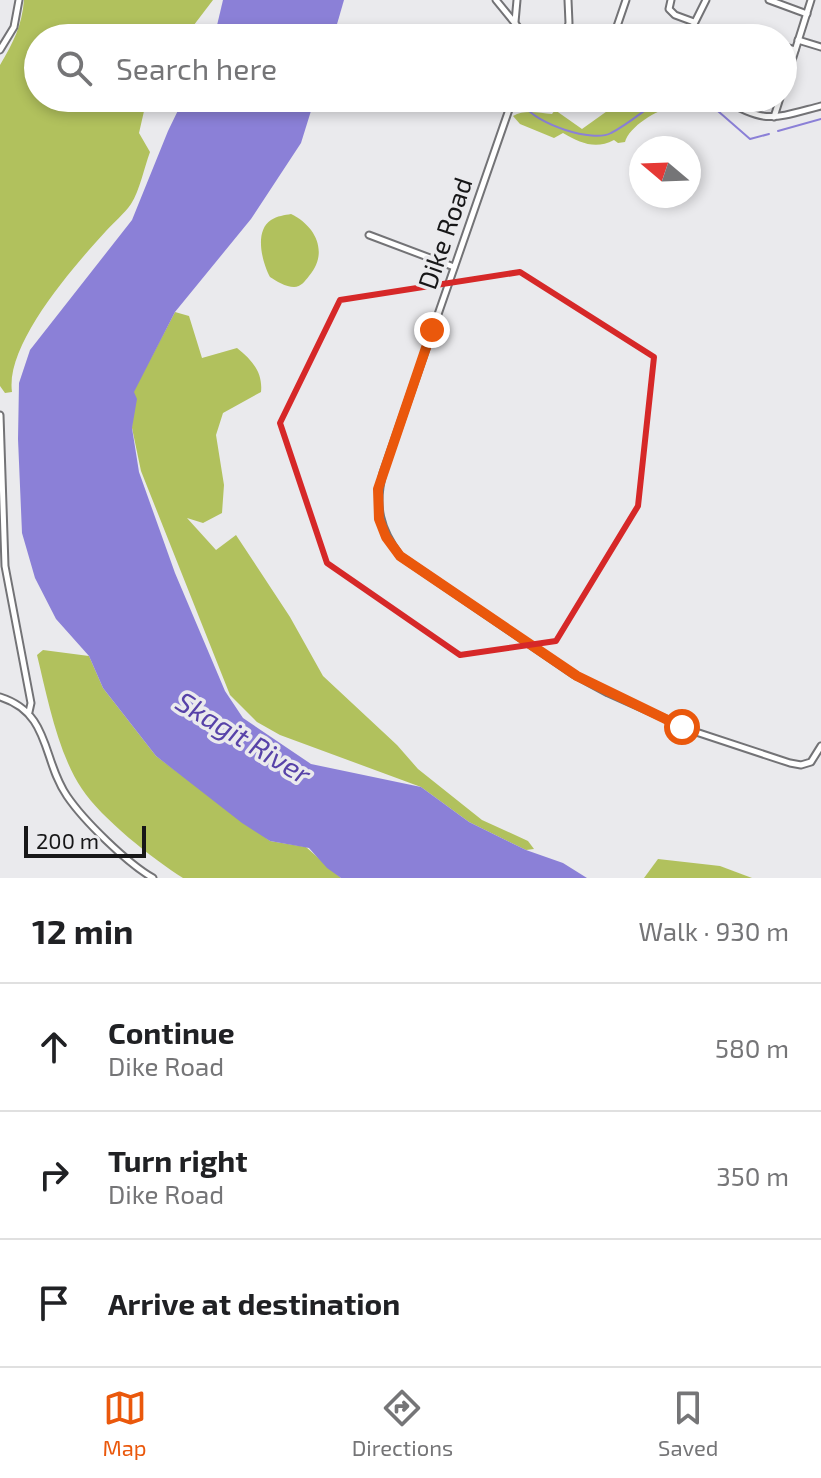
<!DOCTYPE html>
<meta charset="utf-8">
<style>
body{margin:0;font-family:"Exo 2",sans-serif;background:#f6f6f6;color:#202124}
.compass{position:absolute;left:629px;top:136px;width:72px;height:72px;border-radius:50%;background:#fff;box-shadow:0 4px 12px #0003;rotate:289deg}
.scale{position:absolute;left:24px;bottom:20px;width:122px;box-sizing:border-box;padding-left:8px;border:4px solid #171718;border-top:0;font-size:22px;line-height:28px;white-space:nowrap;color:#171718;-webkit-text-stroke:6px #eaeaed;paint-order:stroke}
.stop{position:absolute;width:24px;height:24px;margin:-18px;border:6px solid #ea580c;border-radius:50%;background:#fff}
.stop.end{background:#ea580c;border-color:#fff;box-shadow:0 2px 8px #0008}
.list{margin:0;padding:0;list-style:none}
h2{display:flex;justify-content:space-between;align-items:center;height:104px;margin:0;padding:0 32px;font-size:34px}
h2 small{font-size:26px;font-weight:400;color:#757577}
.list li{display:grid;grid-template-columns:52px 1fr auto;gap:24px;align-items:center;box-sizing:border-box;height:128px;padding:0 32px;border-top:2px solid #e0e0e0}
.list b{display:block;font-size:30px;white-space:nowrap}
.list p{margin:0;font-size:26px;white-space:nowrap;color:#757577}
.list em{font-size:26px;font-style:normal;color:#757577}
.icon{flex:none;width:44px;height:44px;fill:none;stroke:currentColor;stroke-width:2;stroke-linecap:round;stroke-linejoin:round}
.map{position:relative;flex:none;width:821px;height:878px;overflow:hidden}
.search{position:absolute;background:#fff;box-shadow:0 4px 12px #0003;left:24px;right:24px;top:24px;height:88px;display:flex;align-items:center;gap:20px;box-sizing:border-box;padding:0 28px;border-radius:44px;color:#757577;font-size:30px}
.sheet{height:488px;background:#fff}
nav{display:flex;justify-content:space-around;align-items:center;box-sizing:border-box;height:112px;border-top:2px solid #e0e0e0;background:#fff;font-size:22px;color:#757577}
nav a{display:grid;justify-items:center;gap:4px}
nav .on{color:#ea580c}
.map>svg:first-child{display:block}
.forest{fill:#b1c15d}
.water{fill:#8b80d7}
.lines{fill:none;stroke-linecap:round;stroke-linejoin:round}
.stream{stroke:#8b80d7;stroke-width:2}
.minor-casing{stroke:#737376;stroke-width:9}
.minor{stroke:#fff;stroke-width:5}
.route{stroke:#ea580c;stroke-width:10}
.marked{fill:none;stroke:#d62828;stroke-width:6;stroke-linejoin:round}
.labels{text-anchor:middle;dominant-baseline:central;stroke-width:7;stroke-linejoin:round;paint-order:stroke}
.street-label{font-size:26px;fill:#171718;stroke:#eaeaed}
.water-label{font-size:28px;font-style:italic;fill:#5742a8;stroke:#eaeaed}
</style>
<div class="map">
<svg width="821" height="878" viewBox="0 0 821 878">
<rect width="100%" height="100%" fill="#eaeaed"/>
<!-- forest -->
<g class="forest">
<path d="M24,0h189l-29,38h-146v60h109l-8,35 11,19c-6,16 -10,38 -19,52 -7,10 -17,18 -25,27 -32,35 -101,113 -94,161l-7,1 -5,-7v-321c13,-22 22,-39 24,-65z"/>
<path d="M638,98h61l-5,9c-7,0 -14,-1 -21,0 -16,2 -44,20 -48,35l-7,1 -4,-3c-19,10 -33,3 -51,-7l-9,5 -34,-14 -7,-8c12,-7 26,-3 39,-2l3,-4 27,19 28,-20 18,-5z"/>
<path d="M291,214c25,12 38,39 18,62 -4,5 -8,11 -15,11 -8,0 -18,-6 -24,-10 -8,-15 -16,-46 1,-57 6,-4 14,-5 20,-6z"/>
<path d="M175,312l14,4 13,42 35,-10c15,12 26,24 24,44l-38,21 -7,22 8,50 -2,28 -19,10 -16,-5 29,32 20,-15 54,82 33,59 74,69 21,24 64,51 46,21 6,8 -8,1 -57,-28 -48,-35 -141,-52 -23,-13 -27,-27 -89,-224 -9,-43 1,-36z"/>
<path d="M43,650l46,6 14,32 53,68 114,85 36,6 35,31h-158c-30,-19 -81,-59 -101,-89 -24,-35 -35,-93 -45,-134z"/>
<path d="M658,859l62,7 32,12h-108z"/>
</g>
<!-- water -->
<g class="water">
<path d="M223,0h121l-11,38h-119z"/>
<path d="M184,98h131l-14,45 -50,76 -76,93 -41,80 3,7 -5,29 7,44 36,101 50,118 18,27 68,46 110,23 48,35 57,28 37,13 24,15h-246l-14,-10 -18,-20 -39,-7 -28,-18 -86,-67 -53,-68 -14,-32 -33,-37 -21,-41 -13,-45 -4,-94 1,-56 11,-33 102,-130 36,-89z"/>
</g>
<g class="lines">
<!-- stream -->
<g class="stream">
<path d="M703,98l47,41 19,-5"/>
<path d="M525,106c11,18 68,37 86,27 16,-8 32,-22 47,-32l8,-3"/>
<path d="M778,131l43,-12"/>
</g>
<!-- minor casing -->
<g class="minor-casing">
<g id="minor">
<path d="M496,0l31,38"/>
<path d="M671,0l-2,9 6,6 19,7"/>
<path d="M769,0l38,14"/>
<path d="M515,22l2,-22"/>
<path d="M737,29l25,9"/>
<path d="M565,38l4,-15 -1,-23"/>
<path d="M613,38l13,-38"/>
<path d="M687,38l19,-38"/>
<path d="M798,40l23,7"/>
<path d="M783,46l12,4"/>
<path d="M0,50l14,-23 5,-27"/>
<path d="M783,89l28,-89"/>
<path d="M513,98l-130,375c-9,33 -3,56 17,83l173,118 35,19 85,38 97,32 11,2 10,-3 10,-16"/>
<path d="M722,98c43,27 53,20 99,8"/>
<path d="M774,117l6,-19"/>
<path d="M369,235l85,32"/>
<path d="M0,415l5,151 26,137 -2,9"/>
<path d="M0,697c51,16 42,63 67,99 17,25 60,67 86,82"/>
</g>
</g>
<!-- minor -->
<use href="#minor" class="minor"/>
</g>
<g class="lines">
<!-- route -->
<path class="route" d="M432,330l-54,159 1,30 7,18 14,19 177,120 105,51"/>
</g>
<!-- marked area -->
<path class="marked" d="M520,272l134,85 -16,149 -82,135 -96,14 -133,-92 -47,-140 60,-123z"/>
<g class="labels">
<!-- street labels -->
<g class="street-label">
<text transform="translate(444 233) rotate(-71)">Dike Road</text>
</g>
<!-- water labels -->
<g class="water-label">
<text transform="translate(244 737) rotate(31)">Skagit River</text>
</g>
</g>
</svg>
<svg class="compass" viewBox="-18 -18 36 36"><path d="M0-13l5 13h-10z" fill="#e53935"/><path d="M0 13l5-13h-10z" fill="#757577"/></svg>
<div class="scale">200 m</div>
<div class="stop" style="left:682px;top:727px"></div>
<div class="stop end" style="left:432px;top:330px"></div>
<div class="search"><svg class="icon" aria-label="search" viewBox="0 0 24 24"><circle cx="10" cy="10" r="6"/><path d="M15 15l6 6"/></svg>Search here</div>
</div>
<section class="sheet">
<h2>12 min<small>Walk · 930 m</small></h2>
<ul class="list">
<li><svg class="icon" aria-label="ahead" viewBox="0 0 24 24"><path d="M12 20V5M6 11l6-6 6 6"/></svg><div><b>Continue</b><p>Dike Road</p></div><em>580 m</em></li>
<li><svg class="icon" aria-label="right" viewBox="0 0 24 24"><path d="M7 20v-9h11M14 6l5 5-5 5"/></svg><div><b>Turn right</b><p>Dike Road</p></div><em>350 m</em></li>
<li><svg class="icon" aria-label="arrive" viewBox="0 0 24 24"><path d="M6 21V4h12l-3 4 3 4H6"/></svg><div><b>Arrive at destination</b></div></li>
</ul>
</section>
<nav>
<a class="on"><svg class="icon" aria-label="map" viewBox="0 0 24 24"><path d="M3 6l6-2 6 2 6-2v14l-6 2-6-2-6 2zM9 4v14M15 6v14"/></svg>Map</a>
<a><svg class="icon" aria-label="directions" viewBox="0 0 24 24"><path d="M12 3l9 9-9 9-9-9zM9 14v-3h6M13 9l2 2-2 2"/></svg>Directions</a>
<a><svg class="icon" aria-label="saved" viewBox="0 0 24 24"><path d="M7 4h10v16l-5-4-5 4z"/></svg>Saved</a>
</nav>
